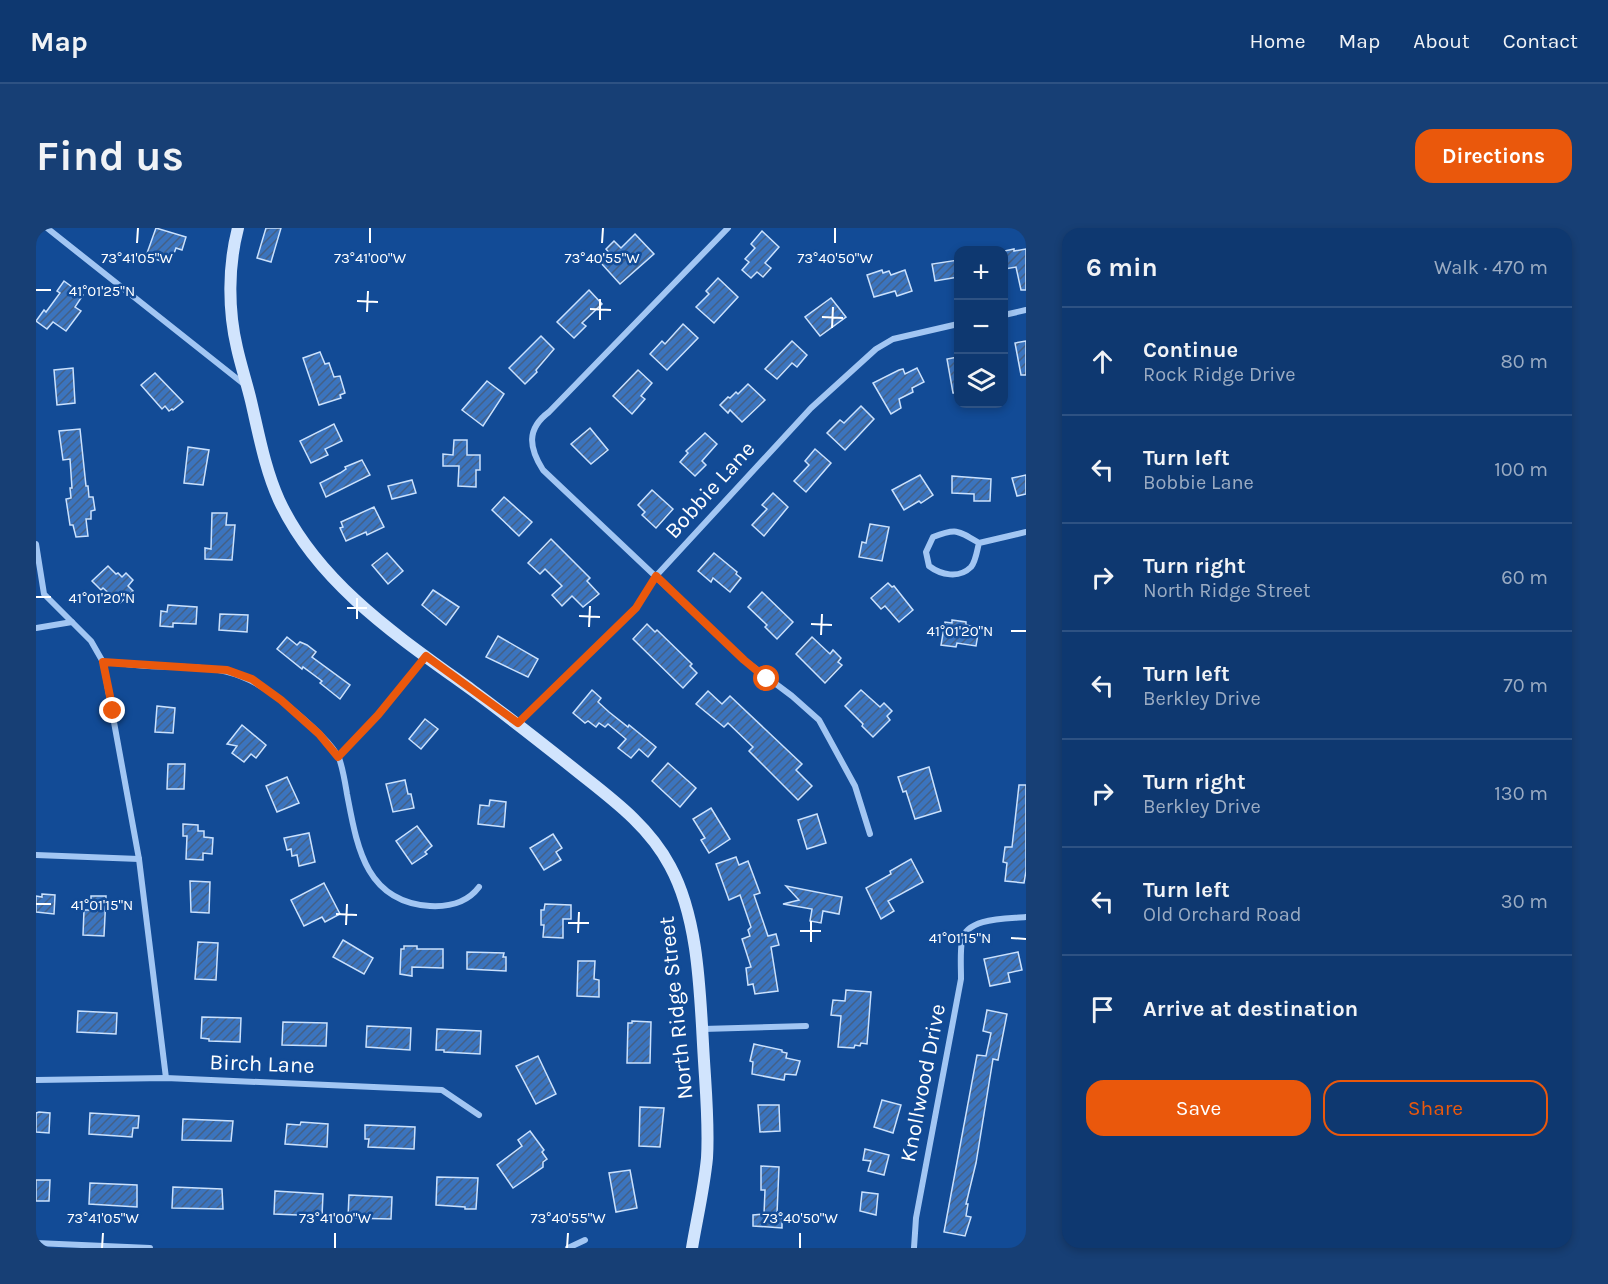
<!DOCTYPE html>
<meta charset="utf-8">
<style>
body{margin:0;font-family:Karla,sans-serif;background:#173f75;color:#f1f3f6}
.controls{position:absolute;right:18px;top:18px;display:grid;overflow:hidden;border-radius:12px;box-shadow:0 3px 9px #0003}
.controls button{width:54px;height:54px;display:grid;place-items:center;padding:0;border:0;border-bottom:2px solid #2e5283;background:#0e3870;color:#f1f3f6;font:30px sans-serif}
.stop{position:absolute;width:18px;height:18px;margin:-14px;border:4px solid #ea580c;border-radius:50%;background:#fff}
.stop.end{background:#ea580c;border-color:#fff;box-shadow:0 2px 6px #0008}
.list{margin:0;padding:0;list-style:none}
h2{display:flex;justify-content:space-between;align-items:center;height:78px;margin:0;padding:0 24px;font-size:26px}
h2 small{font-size:20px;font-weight:400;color:#9bacc3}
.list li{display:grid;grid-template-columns:39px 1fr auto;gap:18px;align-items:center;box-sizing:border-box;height:108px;padding:0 24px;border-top:2px solid #2e5283}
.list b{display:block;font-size:22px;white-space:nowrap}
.list p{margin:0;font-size:20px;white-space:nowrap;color:#9bacc3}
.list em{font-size:20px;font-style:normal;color:#9bacc3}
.actions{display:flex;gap:12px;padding:18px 24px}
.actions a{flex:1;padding:14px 0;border:2px solid #ea580c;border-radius:18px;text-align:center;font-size:21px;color:#ea580c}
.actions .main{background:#ea580c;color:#fff}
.icon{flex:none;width:33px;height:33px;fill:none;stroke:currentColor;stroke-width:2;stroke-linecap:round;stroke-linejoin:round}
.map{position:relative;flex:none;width:990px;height:1020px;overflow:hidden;border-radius:18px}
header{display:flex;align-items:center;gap:36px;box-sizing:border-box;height:84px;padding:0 30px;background:#0e3870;border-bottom:2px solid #2e5283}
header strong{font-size:28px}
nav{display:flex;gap:33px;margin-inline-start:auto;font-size:21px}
.intro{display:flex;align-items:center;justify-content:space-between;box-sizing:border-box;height:144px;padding:0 36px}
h1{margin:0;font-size:42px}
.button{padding:15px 27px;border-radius:18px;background:#ea580c;color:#fff;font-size:21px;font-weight:700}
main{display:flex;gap:36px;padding:0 36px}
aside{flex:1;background:#0e3870;border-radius:18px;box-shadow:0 3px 9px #0003}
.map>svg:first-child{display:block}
.building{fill:url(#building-hatch);stroke:#cae1fd;stroke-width:1.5}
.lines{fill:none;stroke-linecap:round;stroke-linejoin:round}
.street{stroke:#a2c6f3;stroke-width:6}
.secondary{stroke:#d1e4fd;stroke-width:12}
.route{stroke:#ea580c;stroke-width:8}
.ticks{fill:none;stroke:#fff;stroke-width:2}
.labels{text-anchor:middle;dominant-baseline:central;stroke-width:5;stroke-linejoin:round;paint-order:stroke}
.street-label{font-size:22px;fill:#fff;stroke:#124b96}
.ticks-label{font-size:15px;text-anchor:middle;fill:#fff;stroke:#124b96;stroke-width:5;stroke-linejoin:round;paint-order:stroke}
</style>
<header>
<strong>Map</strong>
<nav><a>Home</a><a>Map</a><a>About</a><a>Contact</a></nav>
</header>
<div class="intro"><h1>Find us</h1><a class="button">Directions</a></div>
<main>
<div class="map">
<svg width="990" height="1020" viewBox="0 0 990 1020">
<defs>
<pattern id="building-hatch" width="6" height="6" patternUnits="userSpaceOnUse" patternTransform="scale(1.5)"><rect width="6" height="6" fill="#3b74be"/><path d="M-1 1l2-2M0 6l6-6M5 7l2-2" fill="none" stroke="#446085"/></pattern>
</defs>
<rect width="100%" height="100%" fill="#124b96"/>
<!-- building -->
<g class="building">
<path d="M120,0l30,9 -4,13 -6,-2 -6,16 -24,-8z"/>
<path d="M230,0h15l-10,34 -14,-4z"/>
<path d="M726,3l17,16 -14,16 6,5 -8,9 -6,-5 -6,6 -9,-8 7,-8 -4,-3 10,-11 -4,-4z"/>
<path d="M599,6l19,20 -34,30 -19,-21 9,-9 -4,-5 8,-8 7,7z"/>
<path d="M978,21v2l12,-2v41h-5l-5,-23 -12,2v-18z"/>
<path d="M922,32v17l-23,4 -3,-17z"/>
<path d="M846,42l1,3 6,-2 2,4 14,-5 7,21 -15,5 -2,-5 -21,6 -7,-22z"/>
<path d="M682,50l20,19 -24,26 -18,-16 13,-13 -3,-3z"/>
<path d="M28,53l19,14 -8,12 6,4 -15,20 -13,-9 -6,7 -11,-8 8,-11 2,2 14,-19 -3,-2z"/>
<path d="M553,62l13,14 -20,19 4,3 -12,12 -17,-16z"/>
<path d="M795,70l15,19 -26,19 -15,-19z"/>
<path d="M647,96l15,14 -31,32 -17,-16 12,-13 3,3z"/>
<path d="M505,108l13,13 -18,21 1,2 -12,12 -16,-16z"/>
<path d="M756,113l15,14 -10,12 -5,-4 -15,16 -12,-10z"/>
<path d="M990,113v34h-5l-6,-32z"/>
<path d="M284,124l5,12 4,-1 5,14 6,-1 5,17 -5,2 1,3 -22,7 -16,-47z"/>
<path d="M922,129v36h-5l-6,-34z"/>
<path d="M37,140l2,35 -18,2 -3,-35z"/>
<path d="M881,140l7,14 -12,6 1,4 -14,7 2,9 -10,6 -18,-31 26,-13 4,-1 2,5z"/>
<path d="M602,142l14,13 -11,13 4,3 -13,15 -19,-18z"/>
<path d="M119,145l28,29 -10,8 -1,-1 -3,2 -4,-5 -3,3 -21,-24z"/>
<path d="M451,153l17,13 -21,32 -21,-16z"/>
<path d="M712,156l17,16 -23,22 -12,-12 -2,3 -8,-8 8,-8 2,1 6,-6 2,2z"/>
<path d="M825,178l13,13 -29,31 -18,-17 13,-13 4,3z"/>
<path d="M298,196l8,17 -17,8 3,6 -17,8 -11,-22z"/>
<path d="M554,200l18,22 -17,14 -20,-20z"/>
<path d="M44,201l6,57h2l1,11h4l2,13 -4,1v8h-5l2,17 -12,1 -3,-12h-3l-4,-26 5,-1 -1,-10h2l-2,-29 -7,1 -4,-29z"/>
<path d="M669,205l12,11 -15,17 4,4 -11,11 -15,-14 8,-9 -2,-2z"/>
<path d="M418,212h13v15h13v15h-4v17l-18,-1 1,-20h-16v-12l10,1z"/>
<path d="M152,219l21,3 -6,35 -19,-2z"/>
<path d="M779,221l16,14 -25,29 -12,-11 15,-16 -4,-4z"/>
<path d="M326,232l8,15 -44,22 -6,-14 20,-10 6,-4 -1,-2z"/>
<path d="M884,247l13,20 -12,8 -2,-2 -15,9 -12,-20z"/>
<path d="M990,247v19l-9,2 -5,-18z"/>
<path d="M916,248l39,3 -1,22h-16v-7l-22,-1z"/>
<path d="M376,252l4,13 -24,6 -4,-13z"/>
<path d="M616,262l21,19 -17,19 -14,-13 3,-3 -7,-7z"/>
<path d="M737,265l15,14 -24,29 -12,-11 15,-16 -5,-4z"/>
<path d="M468,269l28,25 -13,14 -27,-26z"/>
<path d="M338,279l10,20 -17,8 -1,-3 -20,9 -6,-13 3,-1 -2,-5z"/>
<path d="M176,285h15l-1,12h9l-3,35 -27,-1v-11l6,1z"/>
<path d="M834,296l19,3 -7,34 -23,-4 3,-15 4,1z"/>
<path d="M515,311l39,39 -3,3 12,13 -16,13 -11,-11 -10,10 -10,-11 10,-9 -17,-17 -5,5 -12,-11z"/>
<path d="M351,325l16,18 -15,13 -16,-19z"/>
<path d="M678,325l23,19 -1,2 5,4 -11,14 -17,-14 -2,4 -13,-11z"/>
<path d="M72,338l8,8 2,-1 4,4 4,-4 7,7 -5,6 5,5 -13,12 -17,-15 -2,2 -9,-9z"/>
<path d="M852,355l4,4 2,-1 19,24 -14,12 -14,-16 -4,3 -10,-11z"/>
<path d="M397,362l26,17 -13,18 -24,-20z"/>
<path d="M726,364l31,30 -16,17 -12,-12 2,-2 -19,-18z"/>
<path d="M132,377l29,2 -1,17 -23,-1v4l-13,-1 1,-15 6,1z"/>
<path d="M184,386l28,1 -1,17 -28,-2z"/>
<path d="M916,392l14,2v3l13,3 -3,18 -19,-3 -1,4 -15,-2 4,-23 7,1z"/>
<path d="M611,396l8,8 2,-2 35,34 -2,2 7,7 -14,15 -50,-49z"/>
<path d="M462,408l40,23 -10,18 -42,-20z"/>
<path d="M251,409l10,8 3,-3 7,3 9,7 -4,5 38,28 -10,14 -20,-16 2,-2 -19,-14 -1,2 -25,-20z"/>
<path d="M776,409l18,17 3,-4 8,8 -3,4 4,3 -17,18 -29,-29z"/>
<path d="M556,462l9,8 -3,4 11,10 19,15 1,-2 27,22 -8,10 -9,-8 -8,9 -13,-10 8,-9 -18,-15 -3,3 -6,-4 -3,4 -8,-6 -3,2 -12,-10z"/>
<path d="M825,462l19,17 4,-4 8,8 -5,5 3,4 -17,17 -11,-11 1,-2 -18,-18z"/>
<path d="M672,463l14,13 8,-8 72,68 -6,6 16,16 -14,14 -49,-49 4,-4 -25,-24 -4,4 -28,-23z"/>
<path d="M121,478l18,2 -2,25 -18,-1z"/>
<path d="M389,491l13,10 -17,20 -12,-10z"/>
<path d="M206,497l24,20 -10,13 -5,-4 -7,8 -12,-9 5,-7 -10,-2z"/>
<path d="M632,535l28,25 -16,19 -28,-26z"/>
<path d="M132,536h17l-1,25h-17z"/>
<path d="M893,539l12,44 -26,8 -9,-28 -3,1 -5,-15z"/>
<path d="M251,549l12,26 -22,9 -11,-26z"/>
<path d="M369,552l3,14h3l3,14 -21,4 -7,-28z"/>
<path d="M983,557h7v86l-2,12 -19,-2 2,-18 -4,-1 2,-15h7z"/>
<path d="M454,572l16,2 -2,25 -26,-3 2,-19 9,1z"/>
<path d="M675,580l19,31 -21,14 -8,-13 4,-2 -12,-19z"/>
<path d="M781,586l9,29 -19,6 -9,-29z"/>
<path d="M147,596l15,1v6h6v6l9,1 -1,16 -9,-1v7l-17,-1 1,-23h-4z"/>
<path d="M381,598l15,20 -7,6 2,2 -15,10 -16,-23z"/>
<path d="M273,605l6,29 -16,4 -2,-11 -5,1 -1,-7 -4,1 -3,-12z"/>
<path d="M517,606l9,14 -6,4 5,8 -17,10 -14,-22z"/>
<path d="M700,629l3,8 9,-4 12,32 -6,2 14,41 8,-2 3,11 -8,2 7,44 -23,3 -2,-10 -5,1 -2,-17 5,-1 -9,-28 8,-3 -2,-6 3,-3 -11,-32 -11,5 -13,-36z"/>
<path d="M875,631l12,23 -35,19 6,10 -13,8 -15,-31 25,-14 -1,-3z"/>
<path d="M154,653l20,1 -1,31 -18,-1z"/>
<path d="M288,655l16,31 -15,8 -3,-5 -18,9 -13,-26z"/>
<path d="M750,658l56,11 -3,17 -16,-3 -2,12 -11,-2 2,-12 -29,-5 16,-4z"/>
<path d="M6,666l13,1 -1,19 -18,-2v-16l6,1z"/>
<path d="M55,668h15l-2,40 -21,-1 1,-25h7z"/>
<path d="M509,676l26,1v14h-8v19l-20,-1 1,-12h-3v-15h3z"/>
<path d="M307,712l30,18 -9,16 -31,-17z"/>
<path d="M162,714l20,1 -2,37 -21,-1z"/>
<path d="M368,718h13v3h26v19l-31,-1v9l-12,-2 1,-25h3z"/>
<path d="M431,724l37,1 -1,4h3v14l-39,-2z"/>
<path d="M982,724l4,18 -14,3 2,9 -20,4 -6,-27z"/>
<path d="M542,733h17l-1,18 5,1v17l-22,-1z"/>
<path d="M810,762l25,2 -4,52 -6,-1 -1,3 -5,-1 -1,3 -16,-1 3,-31 -10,-1 2,-15 12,1z"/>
<path d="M951,782l20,4 -9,46 -5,-1 -17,104 -10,41h2l-2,12 5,1 -6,19 -21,-4 33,-177 9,1 5,-23 -8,-2z"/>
<path d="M42,783l39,2 -1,21 -39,-2z"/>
<path d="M166,789l39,1 -1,24 -31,-1v-2l-8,-1z"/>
<path d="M596,793l19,1 -1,41h-23l1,-40h4z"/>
<path d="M247,794l44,1 -1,23 -44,-1z"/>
<path d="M331,798l44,2 -1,22 -44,-3z"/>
<path d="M401,801l44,2 -1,23 -36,-2v-2h-8z"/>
<path d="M718,816l28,6v2l5,1 -1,5 14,3 -4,14 -11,-1 -1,6 -32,-6 1,-12 -3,-1z"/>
<path d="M502,828l18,38 -20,10 -20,-38z"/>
<path d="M846,872l19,5 -8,28 -19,-6z"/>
<path d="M722,877h21l1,26 -20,1z"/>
<path d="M604,879l24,1 -4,39 -21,-1z"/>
<path d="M3,884l11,1 -1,20 -13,-1v-19z"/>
<path d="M54,885l49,3 -1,12h-5l-1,9 -43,-3z"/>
<path d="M147,891l50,2 -2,20 -49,-1z"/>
<path d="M265,894l27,2 -1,23 -42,-3 2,-20 13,1z"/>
<path d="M329,897l50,2 -1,22 -46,-2 1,-8h-4z"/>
<path d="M494,903l14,19 -2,2 5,7 -4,3v5l-30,21 -16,-23 25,-19 -4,-6z"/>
<path d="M829,921l24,6 -5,20 -16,-4 3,-10 -8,-1z"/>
<path d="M725,938l18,1 -2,47h5v14l-29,-2v-11l11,-1 1,-24h-4z"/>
<path d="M594,942l7,38 -21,4 -7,-39z"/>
<path d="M401,949l41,1 -2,31h-11v-2l-29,-2z"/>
<path d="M0,952h14l-1,21h-13z"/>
<path d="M54,955l47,2v22l-48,-3z"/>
<path d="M137,959l49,2 1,20 -51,-1z"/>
<path d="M239,963l48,3 -1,22 -48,-2z"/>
<path d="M826,964l16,2 -2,21 -16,-4z"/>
<path d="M313,967l43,2 -1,22 -43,-1z"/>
</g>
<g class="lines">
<!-- street -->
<g class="street">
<path d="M11,0l198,157"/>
<path d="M692,0l-179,184c-23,17 -20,36 -6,58l201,190 48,36 27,24 36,66 15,48"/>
<path d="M968,87l22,-5"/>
<path d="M943,315c-2,7 -3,18 -8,24 -12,12 -30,8 -42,-1l-3,-14 7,-15c23,-9 25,-7 46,6l47,-11"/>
<path d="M0,316l8,50 28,28"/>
<path d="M0,400l36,-6 19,19 12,21c15,1 30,3 45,4 56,2 86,-3 133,34 15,12 50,41 58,58 4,11 6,24 8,36 10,52 18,108 83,112 19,1 37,-3 49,-19"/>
<path d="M67,434l36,197 27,219"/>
<path d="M482,495l118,-115 20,-32 155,-168 65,-59 17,-10 65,-15"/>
<path d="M302,529l40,-42 48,-59"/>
<path d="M0,627l103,4"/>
<path d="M667,801l103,-3"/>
<path d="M0,852l130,-2 276,12 37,25"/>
<path d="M0,1015l114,5"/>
<path d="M532,1020l17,-8"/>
<path d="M878,1020l2,-30 45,-239c0,-13 -1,-27 1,-39 5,-23 46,-21 64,-23"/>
</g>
<!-- secondary -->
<path class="secondary" d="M202,0c-10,38 -10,82 -1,120 4,18 10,36 14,53 8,34 14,68 28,99 39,84 121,138 193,190 34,25 67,51 101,78 36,29 75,56 97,98 30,55 30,133 34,195 2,32 5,65 3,97 -3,31 -10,60 -15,90"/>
</g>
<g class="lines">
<!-- route -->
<path class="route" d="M77,483l-10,-49 124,8 25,9 29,21 38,34 19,23 40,-42 48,-59 92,67 118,-115 20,-32 88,84 23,19"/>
</g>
<!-- ticks -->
<path class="ticks" d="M101,15l1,-15M334,15v-15M566,15l1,-15M799,15v-15M0,62h15M321,73l21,1M554,81l21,1M331,84l1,-21M786,89l21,1M564,92v-21M796,100l1,-21M0,369h15M311,380h20M543,388l21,1M321,391v-21M775,396l21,1M553,399l1,-21M975,403h15M785,407l1,-21M0,676h15M300,686l21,1M532,695h21M310,697l1,-21M764,703h21M542,705l1,-21M975,710l15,1M775,714v-21M66,1020l1,-15M299,1020v-15M531,1020l1,-15M764,1020v-15"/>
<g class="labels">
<!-- street labels -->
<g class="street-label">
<text transform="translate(674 262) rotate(-48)">Bobbie Lane</text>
<text transform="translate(640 780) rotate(-96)">North Ridge Street</text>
<text transform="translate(226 836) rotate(2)">Birch Lane</text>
<text transform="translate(887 855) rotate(-79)">Knollwood Drive</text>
</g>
</g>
<g class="ticks-label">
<text x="101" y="35">73°41'05"W</text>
<text x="334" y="35">73°41'00"W</text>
<text x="566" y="35">73°40'55"W</text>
<text x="799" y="35">73°40'50"W</text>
<text x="66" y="68">41°01'25"N</text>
<text x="66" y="375">41°01'20"N</text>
<text x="924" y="408">41°01'20"N</text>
<text x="66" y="682">41°01'15"N</text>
<text x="924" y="715">41°01'15"N</text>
<text x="67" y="995">73°41'05"W</text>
<text x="299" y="995">73°41'00"W</text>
<text x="532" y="995">73°40'55"W</text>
<text x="764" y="995">73°40'50"W</text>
</g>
</svg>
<div class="controls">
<button>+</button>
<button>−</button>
<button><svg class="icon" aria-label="layers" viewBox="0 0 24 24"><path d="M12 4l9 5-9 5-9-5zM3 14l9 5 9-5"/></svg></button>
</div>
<div class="stop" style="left:731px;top:451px"></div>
<div class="stop end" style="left:77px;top:483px"></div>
</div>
<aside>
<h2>6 min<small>Walk · 470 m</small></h2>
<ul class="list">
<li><svg class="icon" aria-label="ahead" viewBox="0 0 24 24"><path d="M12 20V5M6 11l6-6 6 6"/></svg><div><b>Continue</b><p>Rock Ridge Drive</p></div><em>80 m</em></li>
<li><svg class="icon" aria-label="left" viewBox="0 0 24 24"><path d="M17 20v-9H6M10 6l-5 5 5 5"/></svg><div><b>Turn left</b><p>Bobbie Lane</p></div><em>100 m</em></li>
<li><svg class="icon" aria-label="right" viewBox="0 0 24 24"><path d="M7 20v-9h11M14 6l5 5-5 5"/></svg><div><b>Turn right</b><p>North Ridge Street</p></div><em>60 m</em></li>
<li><svg class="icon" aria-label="left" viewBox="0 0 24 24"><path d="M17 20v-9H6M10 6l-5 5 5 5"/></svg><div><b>Turn left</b><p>Berkley Drive</p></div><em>70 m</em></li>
<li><svg class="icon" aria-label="right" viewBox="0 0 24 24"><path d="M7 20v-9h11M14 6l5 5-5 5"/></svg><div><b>Turn right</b><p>Berkley Drive</p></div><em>130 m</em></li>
<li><svg class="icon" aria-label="left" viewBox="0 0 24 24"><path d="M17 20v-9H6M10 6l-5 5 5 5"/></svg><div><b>Turn left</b><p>Old Orchard Road</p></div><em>30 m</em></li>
<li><svg class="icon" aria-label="arrive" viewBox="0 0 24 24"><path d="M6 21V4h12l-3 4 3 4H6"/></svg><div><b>Arrive at destination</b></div></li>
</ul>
<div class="actions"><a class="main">Save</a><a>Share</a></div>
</aside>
</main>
